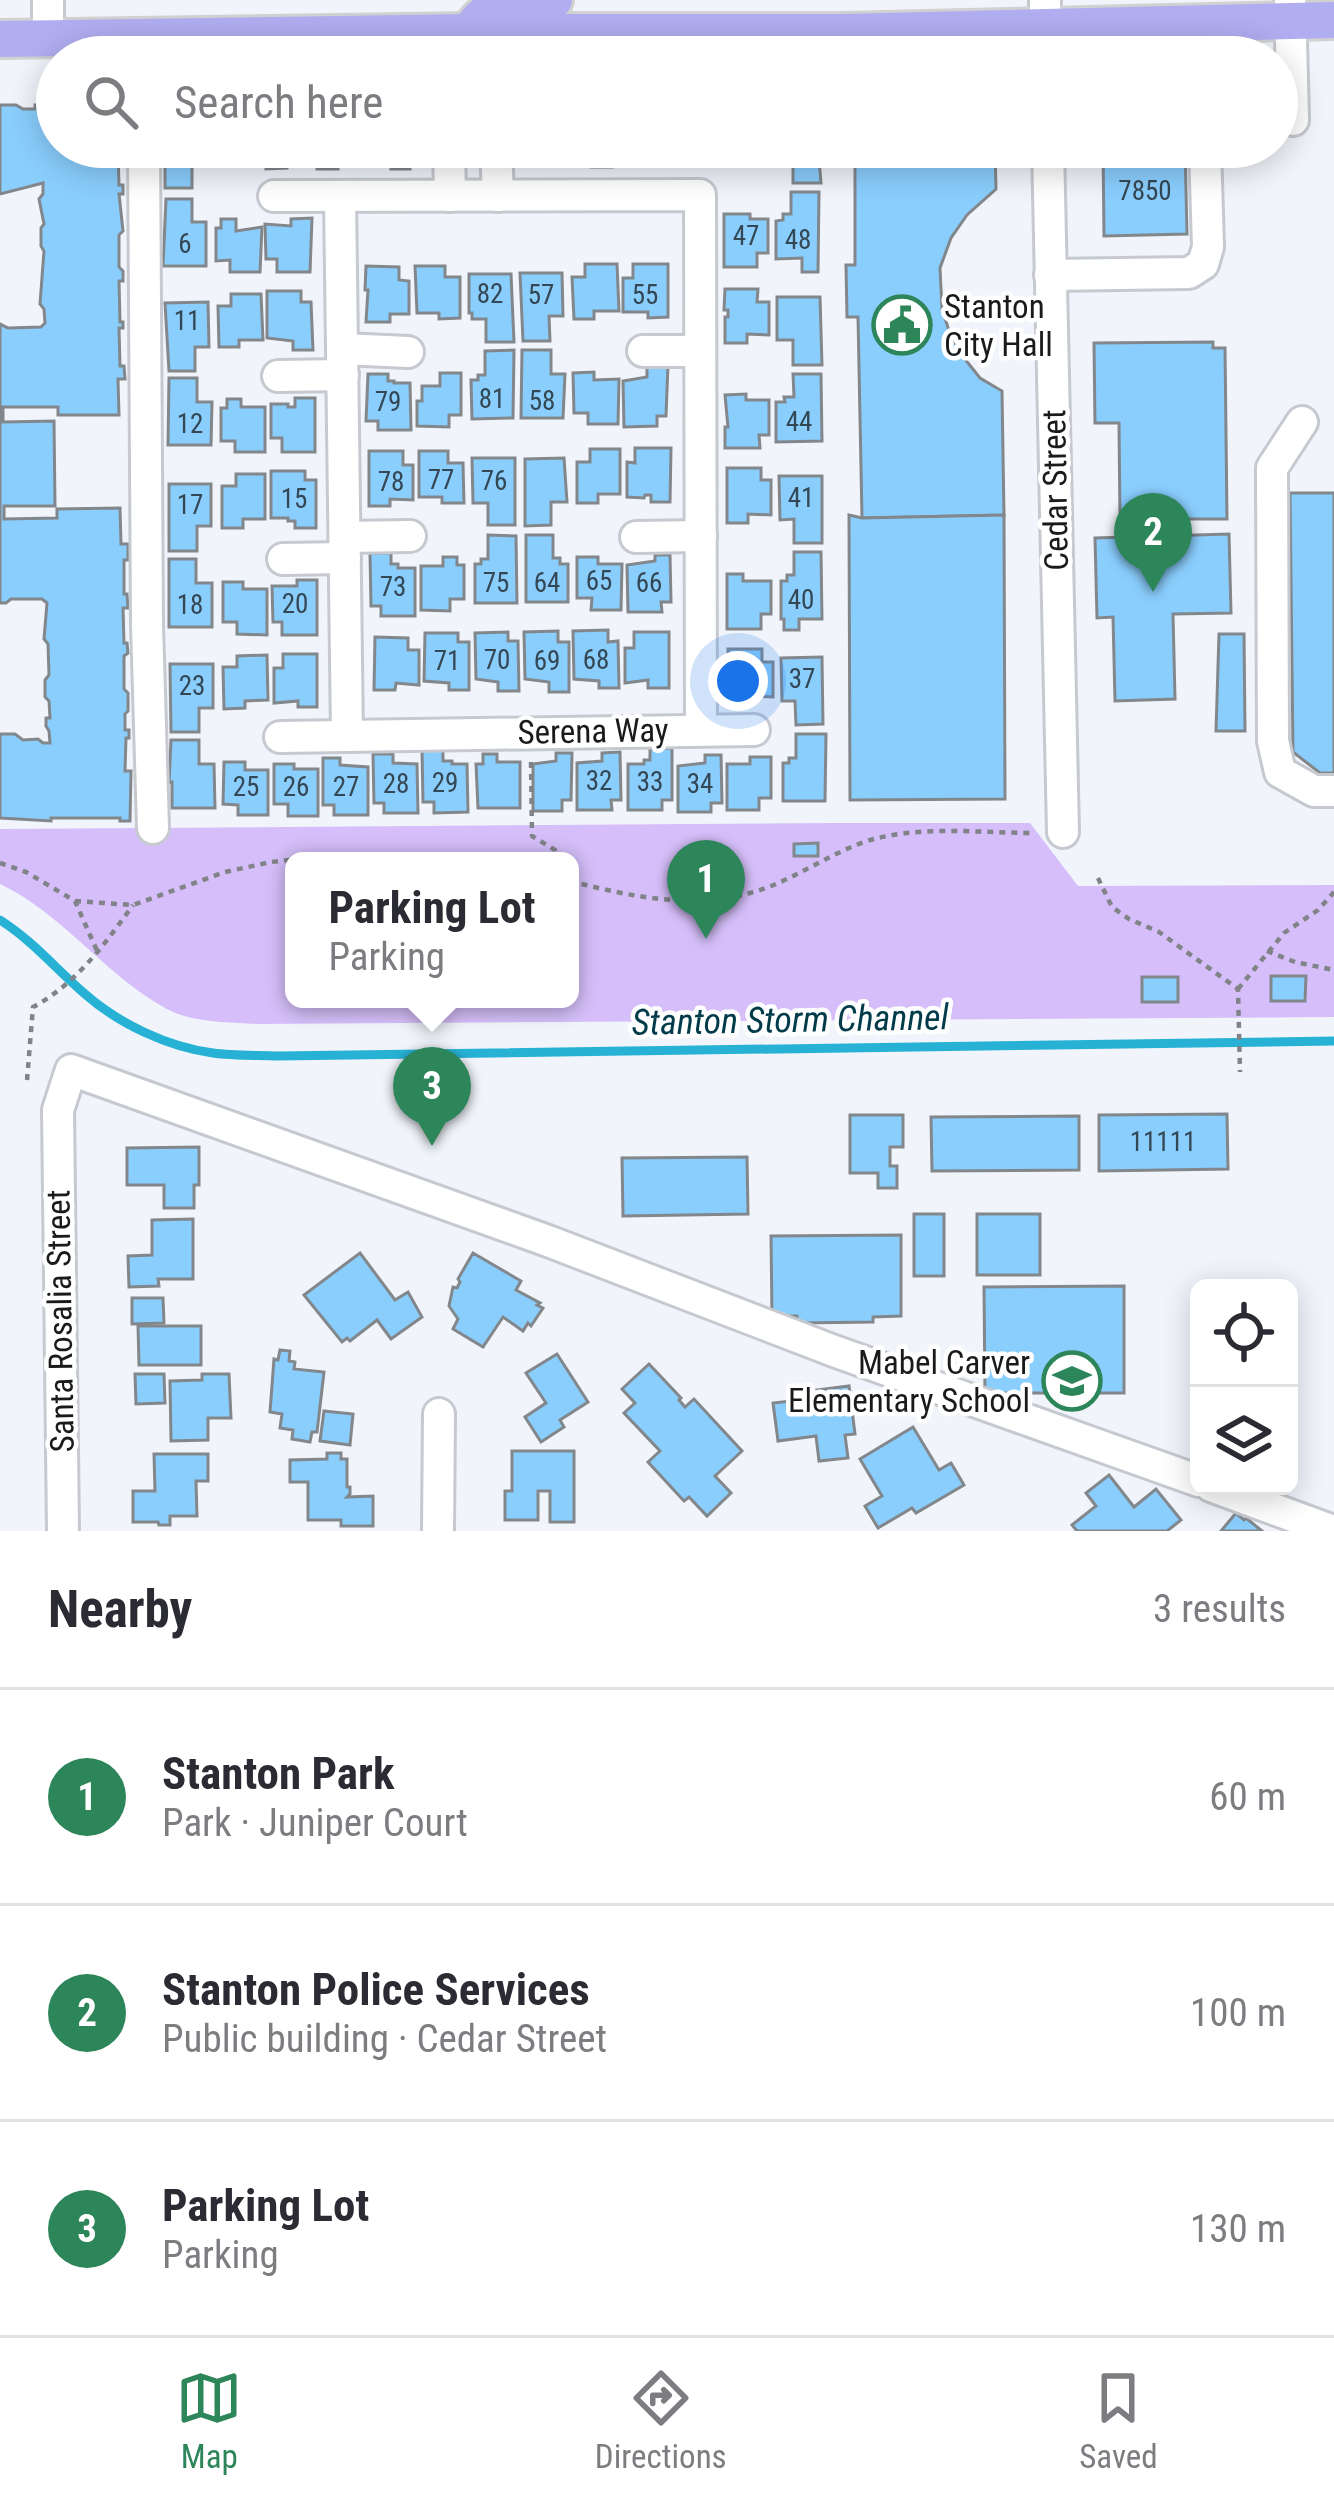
<!DOCTYPE html>
<meta charset="utf-8">
<style>
body{margin:0;font-family:"Roboto Condensed",sans-serif;background:#f7f7f7;color:#2b2b33}
.controls{position:absolute;right:36px;bottom:36px;display:grid;overflow:hidden;border-radius:18px;box-shadow:0 6px 30px #0003}
.controls button{width:108px;height:108px;display:grid;place-items:center;padding:0;border:0;border-bottom:3px solid #e1e1e2;background:#fff;color:#2b2b33;font:60px sans-serif}
.you{position:absolute;left:738px;top:681px;width:42px;height:42px;margin:-30px;border:9px solid #fff;border-radius:50%;background:#1a73e8;box-shadow:0 0 0 18px #1a73e833}
.badge{display:grid;place-items:center;width:78px;height:78px;border-radius:50%;background:#2d855a;color:#fff;font-size:39px;font-weight:700}
.pin{position:absolute;translate:-50% -99px;filter:drop-shadow(0 3px 6px #0008)}
.pin::after{content:'';position:absolute;top:63px;width:42px;height:36px;background:inherit;clip-path:polygon(0 0,100% 0,50% 100%)}
.popup{position:absolute;left:285px;top:852px;width:294px;height:156px;box-sizing:border-box;display:grid;place-content:center;border-radius:18px;background:#fff;filter:drop-shadow(0 3px 9px #0005);font-size:39px;white-space:nowrap;color:#7c7c81}
.popup b{font-size:45px;color:#2b2b33}
.popup::after{content:'';position:absolute;left:50%;top:100%;margin-left:-24px;border:24px solid transparent;border-top-color:#fff}
.list{margin:0;padding:0;list-style:none}
h2{display:flex;justify-content:space-between;align-items:center;height:156px;margin:0;padding:0 48px;font-size:51px}
h2 small{font-size:39px;font-weight:400;color:#7c7c81}
.list li{display:grid;grid-template-columns:78px 1fr auto;gap:36px;align-items:center;box-sizing:border-box;height:216px;padding:0 48px;border-top:3px solid #e1e1e2}
.list b{display:block;font-size:45px;white-space:nowrap}
.list p{margin:0;font-size:39px;white-space:nowrap;color:#7c7c81}
.list em{font-size:39px;font-style:normal;color:#7c7c81}
.icon{flex:none;width:66px;height:66px;fill:none;stroke:currentColor;stroke-width:2;stroke-linecap:round;stroke-linejoin:round}
.map{position:relative;flex:none;width:1334px;height:1531px;overflow:hidden}
.search{position:absolute;background:#fff;box-shadow:0 6px 30px #0003;left:36px;right:36px;top:36px;height:132px;display:flex;align-items:center;gap:30px;box-sizing:border-box;padding:0 42px;border-radius:66px;color:#7c7c81;font-size:45px}
.sheet{height:804px;background:#fff}
nav{display:flex;justify-content:space-around;align-items:center;box-sizing:border-box;height:168px;border-top:3px solid #e1e1e2;background:#fff;font-size:33px;color:#7c7c81}
nav a{display:grid;justify-items:center;gap:6px}
nav .on{color:#2d855a}
.map>svg:first-child{display:block}
.green{fill:#d5bef9;fill-rule:evenodd}
.lines{fill:none;stroke-linecap:round;stroke-linejoin:round}
.stream{stroke:#27b2d5;stroke-width:9}
.building{fill:#8acefe;stroke:#82878c;stroke-width:3}
.minor-casing{stroke:#c6cad0;stroke-width:36}
.major-casing{stroke:#d1d1d2;stroke-width:42}
.path{stroke:#808387;stroke-width:4.5;stroke-dasharray:6 6;stroke-linecap:butt}
.minor{stroke:#fff;stroke-width:30}
.major{stroke:#b0aef1;stroke-width:36}
.labels{text-anchor:middle;dominant-baseline:central;stroke-width:9;stroke-linejoin:round;paint-order:stroke}
.number-label{font-size:27px;fill:#344754}
.poi-label{font-size:33px;fill:#181a1c;stroke:#fff;text-anchor:start}
.street-label{font-size:33px;fill:#181a1c;stroke:#fff}
.water-label{font-size:36px;font-style:italic;fill:#003b4a;stroke:#fff}
</style>
<div class="map">
<svg width="1334" height="1531" viewBox="0 0 1334 1531">
<rect width="100%" height="100%" fill="#f1f5fb"/>
<!-- green -->
<path class="green" d="M835,823h195l48,63 256,-1v132l-1077,7c-29,-2 -66,-1 -92,-16 -61,-34 -102,-94 -165,-124v-55zM294,861h276v138h-276z"/>
<g class="lines">
<!-- stream -->
<path class="stream" d="M0,920c33,21 56,49 85,74 34,30 83,53 128,59 21,3 44,2 66,3l1055,-15"/>
</g>
<!-- building -->
<g class="building">
<path d="M0,105h16l7,4h12v-4h8v4l14,-1v39h65v6h-4l1,32h4v9h-4l4,37 -4,4v32l4,4v10h-4l1,41h3v6h-4l1,38h4l1,13h-7l1,36h-61v-8h-55v15l51,-1 1,85h-51v13l53,-1v-9l63,-1 1,36h7v16h-4v34h3l1,14h-5l1,35h3l1,10 -4,3v33l4,4v18l-3,3v16h4v8h-3l-1,33h6l-1,50h-10v-3h-69v3l-51,-3v-84h15l8,6 15,-1 5,4h7l-1,-12 -3,-5v-8h4l-1,-17 -4,-4v-17l4,-5 -1,-31 -4,-5 3,-36 -5,-4h-31l-5,4h-6v-279l8,4 33,-1 4,-4 -1,-14 -4,-5 4,-53 -3,-5v-18l3,-4 -5,-25 4,-5v-11l-43,11z"/>
<path d="M204,147l3,18h-15v23h-27v-22h-4v-18z"/>
<path d="M215,147h46v10h-26v7h-18z"/>
<path d="M265,147h45v8l-23,4v9l-21,1z"/>
<path d="M315,147h46v8h-23v14h-21z"/>
<path d="M366,147h44v22h-19v-11l-25,-3z"/>
<path d="M516,147h43v5h-16v4h-5v9h-21z"/>
<path d="M568,147h44v20h-21l-2,-13h-21z"/>
<path d="M617,147h45l1,18 -21,1v-12h-8v-3l-17,1z"/>
<path d="M669,147h47v17h-21v-10l-9,1v-4l-16,1z"/>
<path d="M723,147h43v12h-20v-6h-23z"/>
<path d="M776,147h42l3,36h-28v-26h-15z"/>
<path d="M855,147h140l1,42 -29,26 -16,23 -11,30 2,41 8,25 14,24 16,20 22,13 2,124 -142,3 -4,-201h-11l-1,-52h9z"/>
<path d="M1103,147h82l2,87 -83,2z"/>
<path d="M791,192h28l-1,80h-16v-14l-26,1v-38l7,-1v-6h8z"/>
<path d="M166,199h26v23h14v44h-43z"/>
<path d="M724,214h26v5h18v34h-11v14h-33z"/>
<path d="M312,218l-2,54h-33v-13h-11l-1,-35 26,2v-7z"/>
<path d="M221,219h15v12l26,-4 -2,45h-30v-12l-14,1v-33h5z"/>
<path d="M585,264h32l2,47h-25v8h-20l-2,-42h13z"/>
<path d="M633,264h35v53l-20,1v-6h-25v-34h10z"/>
<path d="M366,266l33,1v13l10,1v33h-19v8h-24l2,-32h-3z"/>
<path d="M415,266h30v11h15v41l-21,1v-6h-22z"/>
<path d="M520,273h42l1,43h-14l1,25h-27z"/>
<path d="M469,274h42l3,68h-28v-23h-14v-6h-3z"/>
<path d="M725,289h33l-1,13h12v33l-22,-1v9h-22v-26h3v-7h-4z"/>
<path d="M267,291h34v11h10l2,48h-20v-9l-26,-3z"/>
<path d="M231,294h30l2,46h-24v7h-20l-1,-41h13z"/>
<path d="M777,297h43l2,68h-29v-25h-16z"/>
<path d="M208,302l1,45h-14v24h-26l-4,-68z"/>
<path d="M1213,342v6h12l2,171h-107l-1,-96h-24l-1,-80z"/>
<path d="M514,350l-1,68 -41,1 -1,-39h7v-5h7v-24z"/>
<path d="M522,350h29v24h14l-2,44h-42z"/>
<path d="M647,365h21l-2,51h-9v10l-33,1 -1,-46 24,-4z"/>
<path d="M594,372v8l25,-1 -1,45h-30v-11h-14l-1,-40z"/>
<path d="M440,373h21v42h-12v12l-32,-1v-25h5v-15h18z"/>
<path d="M368,374h20v7h6v2h16l1,47h-33v-9h-12z"/>
<path d="M793,374h28l1,67 -46,1v-40h9l-1,-5h10z"/>
<path d="M169,378h28v24h15l-1,43h-43z"/>
<path d="M746,394v6h23v35h-10l1,13h-35v-21h3l-3,-32z"/>
<path d="M295,398h20v54h-33v-14h-11v-34h17v3h7z"/>
<path d="M227,399h14v8h24v45h-30v-11h-14v-33h6z"/>
<path d="M635,448h36l-1,54h-19v-7h-6l-1,3 -17,-1v-35l8,1z"/>
<path d="M590,449h30v45h-22v9h-21v-41h13z"/>
<path d="M369,451h34v14h10v35l-23,-1v7h-21z"/>
<path d="M419,451h29v12h15l1,40h-22v-6h-23z"/>
<path d="M472,458h43v67h-27v-22h-15z"/>
<path d="M564,458l3,44h-16v23l-26,1v-67z"/>
<path d="M727,468h34v12h10v35l-23,-1v9h-21z"/>
<path d="M271,471h34v9h11v48h-21v-7h-7v-3h-17z"/>
<path d="M236,474h29v45h-22v9h-21v-42h14z"/>
<path d="M779,476h43v67h-28v-24l-14,1z"/>
<path d="M169,484h42v42h-14v25h-28z"/>
<path d="M1290,493h44v280h-14l-27,-21z"/>
<path d="M849,515l13,3 142,-3 1,284 -155,1z"/>
<path d="M1229,534l2,79 -58,1 2,85 -60,2 -2,-84 -16,1 -2,-80z"/>
<path d="M488,535l28,1 1,67h-42v-39h6v-5h7z"/>
<path d="M526,535h27v23h7v6h8v38h-42z"/>
<path d="M794,552h27l1,67h-23v11h-15v-11h-3v-38h6v-6h7z"/>
<path d="M370,553h21v11h7v4h17v48h-34v-10h-10z"/>
<path d="M655,555h15l1,47h-10l1,10h-34l-1,-47 28,-4z"/>
<path d="M443,557h14v8h7v34h-14v12l-29,-1v-44h22z"/>
<path d="M577,557h21v7h24l-1,46h-30l1,-12h-15z"/>
<path d="M169,559h27v24h16v44h-43z"/>
<path d="M727,574h16v7h28v33h-10v15h-34z"/>
<path d="M297,580h20v55h-35v-13h-9l-1,-36h25z"/>
<path d="M223,582h20v7h24v46l-30,-1v-12h-14z"/>
<path d="M608,630v12l10,-1 1,47h-20v-7l-25,-2 -1,-48z"/>
<path d="M558,631v11h11v50h-20v-10l-24,-3 -1,-47z"/>
<path d="M508,632v9h10l1,50h-21v-9l-22,-3 -1,-46z"/>
<path d="M634,632h35v56h-21v-8l-23,3v-35h9z"/>
<path d="M425,633h33v9h11v48h-20v-7l-25,-2z"/>
<path d="M1219,634h25l1,97h-29z"/>
<path d="M375,637l33,1v12h11v35l-23,-2 -1,7h-21z"/>
<path d="M728,649h34v13h11v35l-23,-1v8h-22z"/>
<path d="M283,654h34v53h-19v-6l-24,2v-35h9z"/>
<path d="M267,655l1,45 -23,1v7l-21,1 -1,-42h14v-11z"/>
<path d="M822,657l1,67 -27,1 -1,-24h-13l-1,-43z"/>
<path d="M170,664h43v44h-14v24h-28z"/>
<path d="M796,734h30l-1,67h-42v-38h6v-5h7z"/>
<path d="M171,740h28v24h15l1,44h-43v-26l-3,1z"/>
<path d="M672,748v52h-10v10h-34v-46h16v-4h6v-11z"/>
<path d="M422,750h21v11h9v3h15l1,48 -34,1v-11h-11z"/>
<path d="M620,752l1,48h-10l1,10h-35v-47l25,-2v-8z"/>
<path d="M556,753h16l-1,47h-9v11h-29v-47l23,-3z"/>
<path d="M373,754h20v9l24,1 1,49h-34v-10h-10z"/>
<path d="M483,754h14v8h23v46h-42l-2,-44h7z"/>
<path d="M705,755h16l1,48h-11v9h-33v-46l27,-3z"/>
<path d="M750,757h21v41h-12v12h-32v-46h23z"/>
<path d="M323,758h17v7l28,2v48h-34v-10h-11z"/>
<path d="M224,762h21v8h23v45h-30v-10l-15,-1z"/>
<path d="M274,764h20v5h24v47h-30v-12h-14z"/>
<path d="M818,843v13h-24v-12z"/>
<path d="M1271,976h35l-1,25h-34z"/>
<rect x="1142" y="977" width="36" height="25"/>
<path d="M1227,1114l1,55 -129,2v-56z"/>
<path d="M850,1115h53v32h-13v19h7v22h-19v-15h-28z"/>
<path d="M1079,1116v54l-147,1 -1,-54z"/>
<path d="M199,1147v38h-5v23h-30v-23h-37v-37z"/>
<path d="M747,1157l1,57 -125,2 -1,-58z"/>
<rect x="914" y="1214" width="30" height="62"/>
<rect x="977" y="1214" width="63" height="61"/>
<path d="M193,1219v60h-35l1,7 -30,1 -1,-31 24,-1v-35z"/>
<path d="M901,1235v81l-28,1v5l-76,1v-7h-25l-1,-80z"/>
<path d="M360,1253l35,47 13,-8 14,25 -31,22 -14,-19 -27,21 -3,-3 -5,4 -38,-47z"/>
<path d="M473,1253l48,28 -5,9 24,13 -3,2 6,3 -12,18 -3,-3 -5,8 -20,-14 -20,30 -30,-18 5,-10 -9,-13 4,-19 4,1 3,-6 -2,-3z"/>
<path d="M1124,1286v107h-139l-1,-106z"/>
<path d="M132,1298h31l1,25 -32,1z"/>
<path d="M138,1326h63v39h-62z"/>
<path d="M280,1350l10,1 -1,10 6,1 -1,7 30,3 -7,60h-5l-2,10 -18,-3 1,-9 -13,-2 2,-14 -12,-2 4,-53 4,1z"/>
<path d="M557,1354l31,48 -28,18 4,7 -23,15 -16,-25 21,-14 -20,-30z"/>
<path d="M649,1364l32,34 -2,2 6,7 9,-8 48,52 -27,25 16,17 -24,23 -18,-19 -5,4 -36,-39 12,-11 -36,-38 11,-10 -13,-14z"/>
<path d="M135,1374h29l1,29 -29,1z"/>
<path d="M202,1374h27l2,44h-23v22l-37,1 -1,-60 32,-1z"/>
<path d="M849,1386l6,48 -10,1 3,23 -29,3 -3,-25 -38,5 -5,-38 45,-5 -1,-8z"/>
<path d="M324,1411l29,3 -3,31 -30,-4z"/>
<path d="M913,1427l26,43 12,-7 13,22 -48,28 -4,-5 -34,20 -13,-22 17,-10 -22,-37z"/>
<path d="M512,1451h62v71h-24v-31h-12v29h-33v-29h7z"/>
<path d="M327,1453h14v6h6v28h3v7l-3,3 26,-1v30h-32v-6h-33v-38h-18v-22l37,-1z"/>
<path d="M154,1454h54v27h-12l1,35h-27v9h-11l-1,-3h-25v-31h22z"/>
<path d="M1109,1475l25,32 22,-18 25,31 -14,11h-90l-5,-6 24,-19 -10,-13z"/>
<path d="M1236,1513l8,7 2,-2 16,13h-41z"/>
</g>
<g class="lines">
<!-- minor casing -->
<g class="minor-casing">
<g id="minor">
<path d="M48,0v38"/>
<path d="M1045,0v57"/>
<path d="M1290,0l3,120"/>
<path d="M1203,23v34"/>
<path d="M144,147l3,477 6,204"/>
<path d="M449,147l1,49"/>
<path d="M496,147l2,49"/>
<path d="M1048,147l15,685"/>
<path d="M274,196l426,-1 1,534"/>
<path d="M340,196l7,540"/>
<path d="M1050,275l139,-2 14,-9 5,-17 -3,-100"/>
<path d="M342,349l66,3"/>
<path d="M643,351h57"/>
<path d="M278,376l65,-1"/>
<path d="M1302,422l-30,46 1,273 7,31 34,19h20"/>
<path d="M345,537l65,-1"/>
<path d="M636,537l65,-1"/>
<path d="M283,559l62,-1"/>
<path d="M280,737l474,-7"/>
<path d="M1211,1486l117,43"/>
<path d="M63,1531l-5,-421 13,-40 477,171 286,110 365,130"/>
<path d="M438,1531l1,-117"/>
</g>
</g>
<!-- major casing -->
<g class="major-casing">
<g id="major">
<path d="M470,32c15,-32 52,-30 84,-32"/>
<path d="M0,39l470,-7h373l491,-12"/>
</g>
</g>
<!-- path -->
<g class="path">
<path d="M531,762l1,74 23,14v11"/>
<path d="M0,863l26,9 49,29 23,52"/>
<path d="M1098,878l14,29 17,12 30,13 79,57 2,83"/>
<path d="M570,881c62,16 127,30 190,9 40,-13 79,-43 118,-52 51,-12 105,-5 157,-5"/>
<path d="M75,901l58,4 92,-33 46,-10 54,-6 106,-1 36,6"/>
<path d="M1267,951l28,11 39,8"/>
<path d="M1238,989l46,-56 34,-23 16,-18"/>
<path d="M27,1080l6,-73c43,-23 72,-63 100,-102"/>
</g>
<!-- minor -->
<use href="#minor" class="minor"/>
<!-- major -->
<use href="#major" class="major"/>
</g>
<!-- icons -->
<defs>
<g id="civic-ring" transform="scale(3)"><circle r="9.5" fill="#fff" stroke="#2d855a" stroke-width="1.5"/><path d="M-.6-6.5H3V-4.5H.6V-3L4-1V1h2V6H-6V1h2V-1L-.6-3ZM-1.2 2.5V6h2.4V2.5Z" fill="#2d855a"/></g>
<g id="school-ring" transform="scale(3)"><circle r="9.5" fill="#fff" stroke="#2d855a" stroke-width="1.5"/><path d="M0-5L7-2L0 1L-7-2ZM-4 1L0 2.5L4 1V4Q0 6-4 4Z" fill="#2d855a"/></g>
</defs>
<g fill-rule="evenodd">
<use href="#civic-ring" x="902" y="325"/>
<use href="#school-ring" x="1072" y="1381"/>
</g>
<g class="labels">
<!-- number labels -->
<g class="number-label">
<text x="1145" y="191">7850</text>
<text x="746" y="236">47</text>
<text x="798" y="240">48</text>
<text x="185" y="244">6</text>
<text x="490" y="294">82</text>
<text x="541" y="295">57</text>
<text x="645" y="295">55</text>
<text x="187" y="321">11</text>
<text x="492" y="399">81</text>
<text x="542" y="401">58</text>
<text x="388" y="402">79</text>
<text x="799" y="422">44</text>
<text x="190" y="424">12</text>
<text x="441" y="480">77</text>
<text x="494" y="481">76</text>
<text x="391" y="482">78</text>
<text x="801" y="498">41</text>
<text x="294" y="499">15</text>
<text x="190" y="505">17</text>
<text x="599" y="581">65</text>
<text x="496" y="583">75</text>
<text x="547" y="583">64</text>
<text x="649" y="583">66</text>
<text x="393" y="587">73</text>
<text x="801" y="600">40</text>
<text x="295" y="604">20</text>
<text x="190" y="605">18</text>
<text x="497" y="660">70</text>
<text x="596" y="660">68</text>
<text x="447" y="661">71</text>
<text x="547" y="661">69</text>
<text x="802" y="679">37</text>
<text x="192" y="686">23</text>
<text x="599" y="781">32</text>
<text x="650" y="782">33</text>
<text x="445" y="783">29</text>
<text x="396" y="784">28</text>
<text x="700" y="784">34</text>
<text x="246" y="787">25</text>
<text x="296" y="787">26</text>
<text x="346" y="787">27</text>
<text x="1163" y="1142">11111</text>
</g>
<!-- poi labels -->
<g class="poi-label">
<text x="944" y="306">Stanton<tspan x="944" dy="38">City Hall</tspan></text>
<text x="1030" y="1362" text-anchor="end">Mabel Carver<tspan x="1030" dy="38">Elementary School</tspan></text>
</g>
<!-- street labels -->
<g class="street-label">
<text transform="translate(1055 490) rotate(-91)">Cedar Street</text>
<text transform="translate(593 731) rotate(-1)">Serena Way</text>
<text transform="translate(60 1321) rotate(-91)">Santa Rosalia Street</text>
</g>
<!-- water labels -->
<g class="water-label">
<text transform="translate(790 1020) rotate(-1)">Stanton Storm Channel</text>
</g>
</g>
</svg>
<div class="controls">
<button><svg class="icon" aria-label="locate" viewBox="0 0 24 24"><circle cx="12" cy="12" r="6"/><path d="M12 2v4M12 18v4M2 12h4M18 12h4"/></svg></button>
<button><svg class="icon" aria-label="layers" viewBox="0 0 24 24"><path d="M12 4l9 5-9 5-9-5zM3 14l9 5 9-5"/></svg></button>
</div>
<div class="you"></div>
<div class="pin badge" style="left:706px;top:939px">1</div>
<div class="pin badge" style="left:1153px;top:592px">2</div>
<div class="pin badge" style="left:432px;top:1146px">3</div>
<div class="popup"><b>Parking Lot</b>Parking</div>
<div class="search"><svg class="icon" aria-label="search" viewBox="0 0 24 24"><circle cx="10" cy="10" r="6"/><path d="M15 15l6 6"/></svg>Search here</div>
</div>
<section class="sheet">
<h2>Nearby<small>3 results</small></h2>
<ul class="list">
<li><span class="badge">1</span><div><b>Stanton Park</b><p>Park · Juniper Court</p></div><em>60 m</em></li>
<li><span class="badge">2</span><div><b>Stanton Police Services</b><p>Public building · Cedar Street</p></div><em>100 m</em></li>
<li><span class="badge">3</span><div><b>Parking Lot</b><p>Parking</p></div><em>130 m</em></li>
</ul>
</section>
<nav>
<a class="on"><svg class="icon" aria-label="map" viewBox="0 0 24 24"><path d="M3 6l6-2 6 2 6-2v14l-6 2-6-2-6 2zM9 4v14M15 6v14"/></svg>Map</a>
<a><svg class="icon" aria-label="directions" viewBox="0 0 24 24"><path d="M12 3l9 9-9 9-9-9zM9 14v-3h6M13 9l2 2-2 2"/></svg>Directions</a>
<a><svg class="icon" aria-label="saved" viewBox="0 0 24 24"><path d="M7 4h10v16l-5-4-5 4z"/></svg>Saved</a>
</nav>
